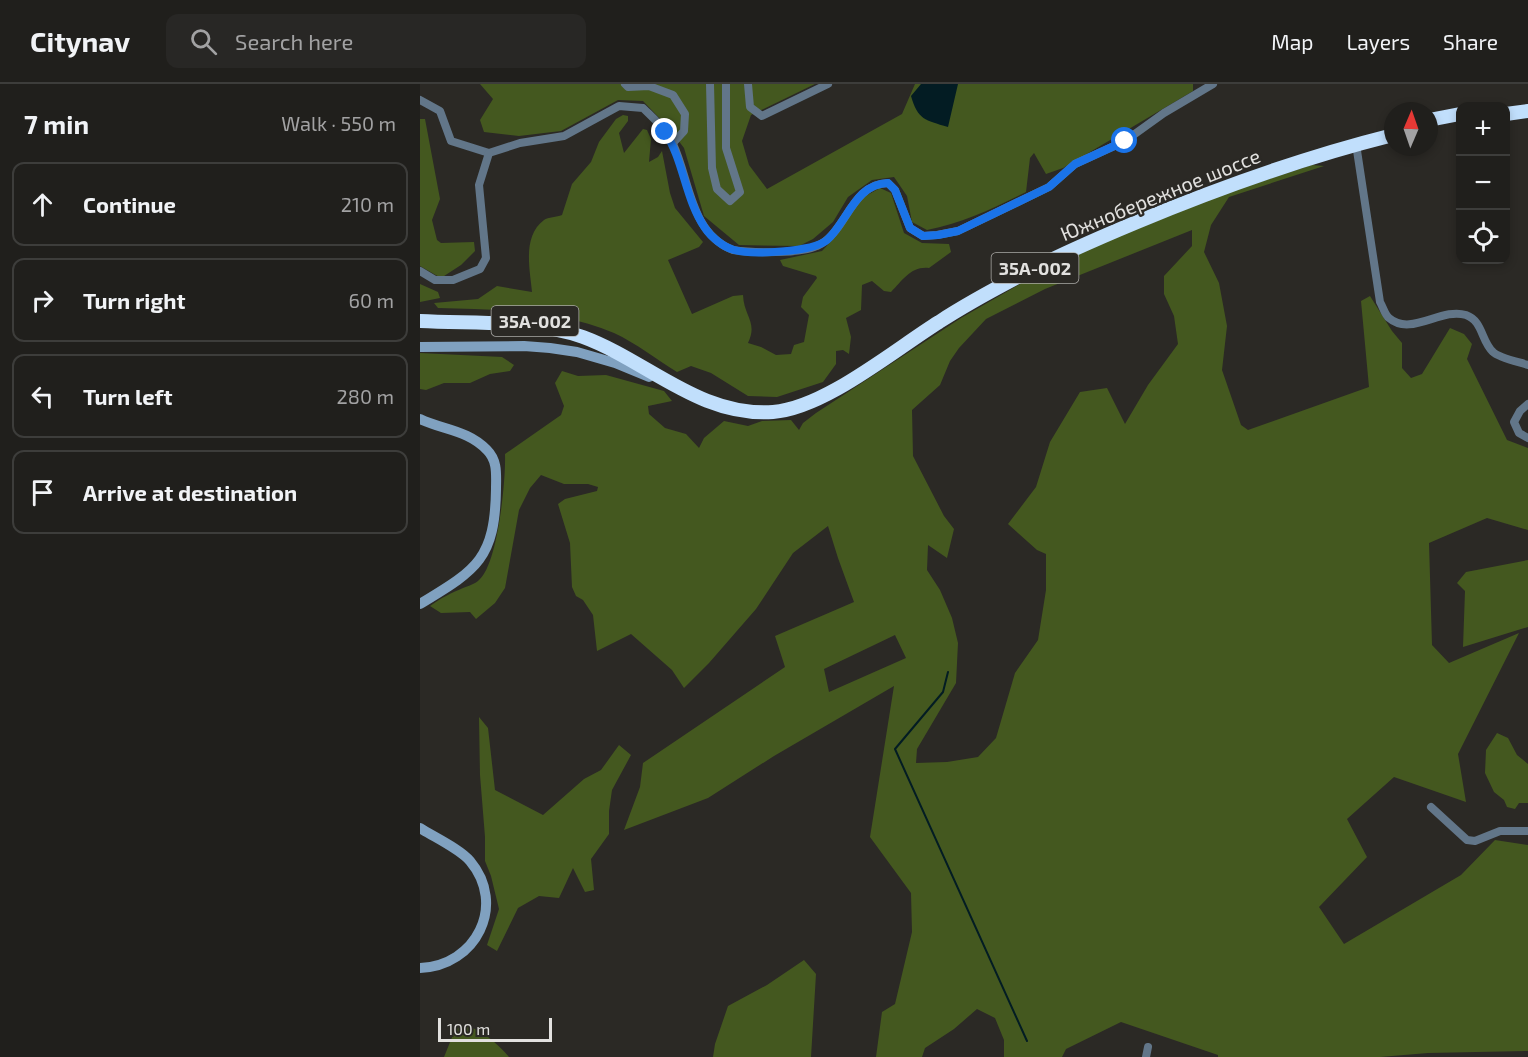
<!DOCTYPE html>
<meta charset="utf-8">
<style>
body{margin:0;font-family:"Exo 2",sans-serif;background:#282725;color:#f1f3f6}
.controls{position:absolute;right:18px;top:18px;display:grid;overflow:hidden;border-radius:12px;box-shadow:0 3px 9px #0003}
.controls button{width:54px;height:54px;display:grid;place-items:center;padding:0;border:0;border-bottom:2px solid #3d3d3b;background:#201f1c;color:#f1f3f6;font:30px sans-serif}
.compass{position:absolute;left:964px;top:18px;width:54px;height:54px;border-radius:50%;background:#201f1c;box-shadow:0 3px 9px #0003;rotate:2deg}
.scale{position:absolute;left:18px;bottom:15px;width:114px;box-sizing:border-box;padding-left:6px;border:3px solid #e2e1df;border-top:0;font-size:16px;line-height:21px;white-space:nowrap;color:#e2e1df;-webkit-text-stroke:4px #2b2925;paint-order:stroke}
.stop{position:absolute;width:18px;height:18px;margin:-14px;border:4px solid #1a73e8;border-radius:50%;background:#fff}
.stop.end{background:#1a73e8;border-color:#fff;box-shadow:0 2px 6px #0008}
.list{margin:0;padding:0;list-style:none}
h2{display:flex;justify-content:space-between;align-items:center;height:78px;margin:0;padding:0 24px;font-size:26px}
h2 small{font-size:20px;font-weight:400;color:#a2a2a3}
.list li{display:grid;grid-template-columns:39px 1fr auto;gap:18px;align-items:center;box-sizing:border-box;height:84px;margin:0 12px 12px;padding:0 12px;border:2px solid #3d3d3b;border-radius:12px}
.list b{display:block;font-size:22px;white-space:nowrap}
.list em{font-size:20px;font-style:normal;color:#a2a2a3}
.icon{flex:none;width:33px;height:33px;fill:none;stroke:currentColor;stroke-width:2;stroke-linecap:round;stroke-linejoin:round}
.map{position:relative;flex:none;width:1108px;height:973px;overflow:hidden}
header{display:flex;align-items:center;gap:36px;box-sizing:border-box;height:84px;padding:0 30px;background:#201f1c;border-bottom:2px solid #3d3d3b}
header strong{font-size:28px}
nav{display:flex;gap:33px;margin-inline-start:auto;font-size:21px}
.search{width:420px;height:54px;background:#282725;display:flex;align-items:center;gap:15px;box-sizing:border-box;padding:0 21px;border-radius:12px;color:#a2a2a3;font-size:22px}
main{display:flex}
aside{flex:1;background:#201f1c}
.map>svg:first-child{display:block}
.green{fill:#44581f;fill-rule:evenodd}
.water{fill:#031c23}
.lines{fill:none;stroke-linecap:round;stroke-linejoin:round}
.stream{stroke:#031c23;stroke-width:2}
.street{stroke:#627689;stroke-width:8}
.secondary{stroke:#80a1c0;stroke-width:10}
.highway{stroke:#c1dffc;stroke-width:14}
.route{stroke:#1a73e8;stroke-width:8}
.labels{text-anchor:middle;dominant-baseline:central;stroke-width:4.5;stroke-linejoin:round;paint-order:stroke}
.shield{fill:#2b2925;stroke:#abaaa7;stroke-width:1.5}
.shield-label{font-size:18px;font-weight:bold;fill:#e2e1df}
.street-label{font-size:20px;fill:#e2e1df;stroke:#2b2925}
</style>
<header>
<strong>Citynav</strong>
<div class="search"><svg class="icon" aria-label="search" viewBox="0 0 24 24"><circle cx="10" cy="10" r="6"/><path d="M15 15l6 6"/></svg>Search here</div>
<nav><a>Map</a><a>Layers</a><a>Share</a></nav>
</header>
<main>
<aside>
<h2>7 min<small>Walk · 550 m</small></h2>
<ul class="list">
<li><svg class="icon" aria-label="ahead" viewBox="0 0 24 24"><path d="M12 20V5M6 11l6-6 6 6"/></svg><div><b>Continue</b></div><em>210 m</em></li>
<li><svg class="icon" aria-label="right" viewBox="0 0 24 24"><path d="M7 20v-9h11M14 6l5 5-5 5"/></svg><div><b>Turn right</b></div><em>60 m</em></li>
<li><svg class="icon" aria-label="left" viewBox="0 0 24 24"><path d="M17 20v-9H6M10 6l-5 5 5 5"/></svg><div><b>Turn left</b></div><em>280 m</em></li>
<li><svg class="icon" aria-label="arrive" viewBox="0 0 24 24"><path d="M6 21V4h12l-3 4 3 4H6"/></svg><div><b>Arrive at destination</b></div></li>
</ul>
</aside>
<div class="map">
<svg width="1108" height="973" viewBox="0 0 1108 973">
<rect width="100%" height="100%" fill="#2b2925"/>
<!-- green -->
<g class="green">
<path d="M60,0h335l-64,31 -9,26 7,24 18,24 135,-75 13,-30h278v7l-130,77 -17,6 -12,-21 -4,5 -4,34c-32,16 -63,31 -99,38l-15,-8 -5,-26 -13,-19 -22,3 -24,17 -15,25 -20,17 -14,7 -60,-1 -35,-29 -20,-68 -16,-21 -25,-26 -25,-1 -57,31 -42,5 -35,-4 -4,-12 13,-21z"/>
<path d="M203,31l5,1v5l-9,12 5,20 19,-24 4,1 4,9 -2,23 9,-5 4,-6 8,42 5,15 28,34 -4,5 -31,13 24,54 41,-18 10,-1c1,22 15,27 5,48l13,4 15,8 15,-1 3,-9 10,-3 5,-27 -8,-8 2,-10 14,-19 -1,-2 -33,-10 -3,-6 42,-9 15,-16 25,-37 18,-10 11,5 13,40 18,10 27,1 2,8 -22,16c-18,-2 -26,12 -38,24l-7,-1 -12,-10 -10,4 -1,25 -15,8 5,19 -2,17 -6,-4 -7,1v13l-13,18 -46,15 -29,-1 -37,-23 -20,-7 -14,6c-20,-12 -41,-29 -63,-39 -56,-24 -116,-23 -176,-25l-4,-5 44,-4 19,-13 35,6c-2,-22 -10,-56 12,-72 4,-3 13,-3 18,-5l10,-31 19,-22 8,-20 17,-23z"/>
<path d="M0,35h5l15,80 -8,21 5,20 4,3 33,-1 1,9 -14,14 -20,13 -21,-12z"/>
<path d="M892,81l12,1 -95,31 -18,28 -7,27 15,31 8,43 -5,44 19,55 7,5 121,-43 -8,-86 9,-5 22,35 10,12v25l9,10 11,-4 28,-46 14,6 8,10 -5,15 40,81 21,8v82l-41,-12 -58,25 3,102 17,18 70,-30 -61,121 8,48 -72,-25 -47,42 20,38 -48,50 25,37 117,-69 34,-35 33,5v206l-100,2 -48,4h-162v-2l-97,-33 -55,27 -4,8h-58v-17l-9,-22 -18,-9 -23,20 -29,19 -3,9h-46l6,-45 13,-8 17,-72 -1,-39 -41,-56 24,-151 -120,70 -66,42 -84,32 16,-43 3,-24 142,-96 -10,-31 79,-34 -16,-44 -10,-32 -35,27 -37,56 -47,54 -25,25 -12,-18 -41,-36 -34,17 -4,-36 -10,-15 -7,-4 -4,-9 -2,-44 -12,-39 7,-5 32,-8 1,-4 -10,-3h-24l-23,-9 -11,13 -11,22 -14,78 -10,15 -19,16 -6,-7 -29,1 -11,-7c11,-8 21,-13 33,-18 5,-2 12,-4 16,-8 19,-16 27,-101 26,-126l56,-39 3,-9 -9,-23 7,-12 16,5 28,-1 58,16 8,10 -24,5 1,8 16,14 21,6 13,14 5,-10 20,-17 24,5 14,-5 29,-1 8,10 4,-7 13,-10 145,-95 106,-61 159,-64zM772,146v16l-28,30v18l10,22 4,28 -30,41 -23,39 -18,-36 -27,4 -30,50 -14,45 -28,37 29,26 9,4v36l-8,50 -23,33 -19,65 -18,19 -31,5 -31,1 1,-14 39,-66 2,-40 -6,-25 -12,-28 -13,-20 1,-25 19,13 7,-29 -10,-13 -31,-60 -1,-46 28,-25 10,-24 9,-13 27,-29 59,-30zM475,551l11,23 -77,34 -5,-23z"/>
<path d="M0,200l18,8 2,6 -20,4z"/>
<path d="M0,269l82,4 12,8 -4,6 -20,3 -20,9h-26l-18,7 -6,-1z"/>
<path d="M1108,476v67l-65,20 2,-56 -8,-8 9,-11z"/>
<path d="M59,633l9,11 7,62 48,25 41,-36 17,-9 18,-25 12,10 -19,35 -3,21v23l-18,25 3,31 -9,2 -12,-24 -14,30 -20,-2 -21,12 -21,43 -10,-6 12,-36 -8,-33 -6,-15v-24l-5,-62z"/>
<path d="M1077,649l11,5 9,17 11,9v39h-9l-4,6 -8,-2 -3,-7 -10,-8 -9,-19 1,-23z"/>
<path d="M384,876l12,14 -5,83h-98l2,-13 13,-38 39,-21z"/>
<path d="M43,941c17,3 35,19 46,32h-65l11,-27z"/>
</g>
<!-- water -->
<path class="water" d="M501,0h37l-10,43c-23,-7 -30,-7 -37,-31z"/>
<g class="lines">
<!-- stream -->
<path class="stream" d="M528,588l-5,20 -48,57 132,292"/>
<!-- street -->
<g class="street">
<path d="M205,0l3,3 21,-1 24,9 12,19 -1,17 -12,13"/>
<path d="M290,0l2,84 5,21 13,12 10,-9 -14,-44v-64"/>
<path d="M328,0l2,23 12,9 66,-32"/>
<path d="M0,16l20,11 11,30 38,12"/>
<path d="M936,60l24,158c3,5 5,13 9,16 22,19 52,-11 77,-3 17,6 15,26 27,37 6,6 26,10 35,13"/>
<path d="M69,69l31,-10 44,-7 55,-30 24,2c11,11 23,21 30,36 17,36 17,89 60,106 20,3 67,4 84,-4 30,-13 33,-62 71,-63l7,7 15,38 13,8 14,-1 21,-4 91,-44 26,-23 50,-23 39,-28 49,-29"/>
<path d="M0,187l15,9h18l27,-11 6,-11 -7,-73 10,-32"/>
<path d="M1108,320l-8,7 -6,11 5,11 9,5"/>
<path d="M1011,723l36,33 8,1 25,-10h28"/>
<path d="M726,973l2,-10"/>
</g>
<!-- secondary -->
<g class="secondary">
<path d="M0,263l104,-1 26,2 27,4 38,11 34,14"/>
<path d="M0,335c23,11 48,11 67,31 11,11 9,25 9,39 -1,71 -20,81 -76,115"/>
<path d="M0,744c14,9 40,21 50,33 37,44 6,105 -50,107"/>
</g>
<!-- highway -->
<g class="highway">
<path d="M1086,30l22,-3"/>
<path d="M1009,36l31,-6"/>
<path d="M0,237c53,3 112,-2 163,16 65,24 116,80 190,75 52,-4 121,-62 166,-90 29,-19 61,-36 92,-52 35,-18 70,-33 106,-48 84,-35 168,-65 256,-87"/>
</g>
</g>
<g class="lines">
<!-- route -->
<path class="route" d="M245,48c19,29 20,67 40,96 6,9 18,19 29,22 18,5 79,2 93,-10 21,-19 28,-56 61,-57l7,7 15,38 13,8 15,-1 20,-4 91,-44 26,-23 50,-23"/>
</g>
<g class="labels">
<!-- shield labels -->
<g class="shield">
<rect x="571.5" y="169" width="87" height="30" rx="4.5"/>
<rect x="71.5" y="222" width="87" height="30" rx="4.5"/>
</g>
<g class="shield-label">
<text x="615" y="184">35А-002</text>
<text x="115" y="237">35А-002</text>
</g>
<!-- street labels -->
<g class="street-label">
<text transform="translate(740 110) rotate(-22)">Южнобережное шоссе</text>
</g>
</g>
</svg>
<div class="controls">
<button>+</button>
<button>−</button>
<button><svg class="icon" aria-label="locate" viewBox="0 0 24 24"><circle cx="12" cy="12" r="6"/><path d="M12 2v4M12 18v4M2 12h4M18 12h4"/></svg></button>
</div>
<svg class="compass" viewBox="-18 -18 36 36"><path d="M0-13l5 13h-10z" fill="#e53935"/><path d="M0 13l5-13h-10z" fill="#a2a2a3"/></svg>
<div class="scale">100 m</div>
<div class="stop" style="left:705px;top:57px"></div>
<div class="stop end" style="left:245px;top:48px"></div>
</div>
</main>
